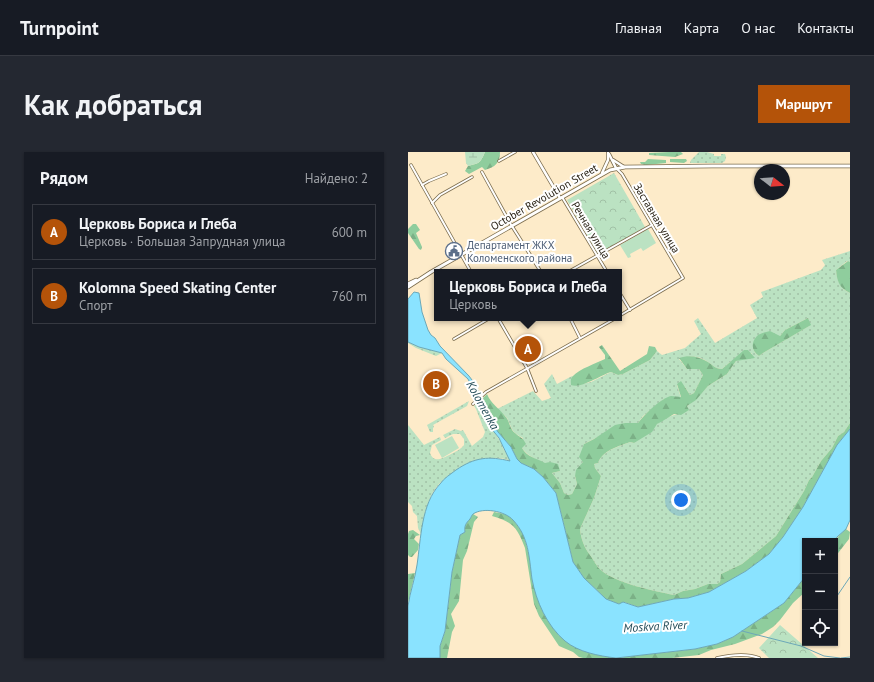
<!DOCTYPE html>
<html lang="ru">
<meta charset="utf-8">
<style>
body{margin:0;font-family:"PT Sans",sans-serif;background:#242831;color:#f1f3f6}
.controls{position:absolute;right:12px;bottom:12px;display:grid;overflow:hidden;border-radius:0px;box-shadow:0 1px 3px #0004}
.controls button{width:36px;height:36px;display:grid;place-items:center;padding:0;border:0;border-bottom:1px solid #363941;background:#171b24;color:#f1f3f6;font:20px sans-serif}
.compass{position:absolute;left:346px;top:12px;width:36px;height:36px;border-radius:50%;background:#171b24;box-shadow:0 1px 3px #0004;rotate:107deg}
.you{position:absolute;left:273px;top:348px;width:14px;height:14px;margin:-10px;border:3px solid #fff;border-radius:50%;background:#1a73e8;box-shadow:0 0 0 6px #1a73e833}
.badge{display:grid;place-items:center;width:26px;height:26px;border-radius:50%;background:#b45309;color:#fff;font-size:13px;font-weight:700}
.pin{position:absolute;translate:-50% -50%;border:2px solid #fff;box-shadow:0 1px 4px #0006}
.popup{position:absolute;left:26px;top:117px;width:188px;height:52px;box-sizing:border-box;display:grid;place-content:center;border-radius:0px;background:#171b24;filter:drop-shadow(0 1px 3px #0005);font-size:13px;white-space:nowrap;color:#9ea1a6}
.popup b{font-size:15px;color:#f1f3f6}
.popup::after{content:'';position:absolute;left:50%;top:100%;margin-left:-8px;border:8px solid transparent;border-top-color:#171b24}
.list{margin:0;padding:0;list-style:none}
h2{display:flex;justify-content:space-between;align-items:center;height:52px;margin:0;padding:0 16px;font-size:17px}
h2 small{font-size:13px;font-weight:400;color:#9ea1a6}
.list li{display:grid;grid-template-columns:26px 1fr auto;gap:12px;align-items:center;box-sizing:border-box;height:56px;margin:0 8px 8px;padding:0 8px;border:1px solid #363941;border-radius:0px}
.list b{display:block;font-size:15px;white-space:nowrap}
.list p{margin:0;font-size:13px;white-space:nowrap;color:#9ea1a6}
.list em{font-size:13px;font-style:normal;color:#9ea1a6}
.icon{flex:none;width:22px;height:22px;fill:none;stroke:currentColor;stroke-width:2;stroke-linecap:round;stroke-linejoin:round}
.map{position:relative;flex:none;width:442px;height:506px;overflow:hidden;border-radius:0px}
header{display:flex;align-items:center;gap:24px;box-sizing:border-box;height:56px;padding:0 20px;background:#171b24;border-bottom:1px solid #363941}
header strong{font-size:19px}
nav{display:flex;gap:22px;margin-inline-start:auto;font-size:14px}
.intro{display:flex;align-items:center;justify-content:space-between;box-sizing:border-box;height:96px;padding:0 24px}
h1{margin:0;font-size:28px}
.button{padding:10px 18px;border-radius:0px;background:#b45309;color:#fff;font-size:14px;font-weight:700}
main{display:flex;gap:24px;padding:0 24px}
aside{flex:1;background:#171b24;border-radius:0px;box-shadow:0 1px 3px #0004}
.map>svg:first-child{display:block}
.grass{fill:url(#grass-dots);fill-rule:evenodd}
.forest{fill:url(#forest-firs)}
.wetland{fill:url(#wetland-marsh)}
.park{fill:url(#park-crowns)}
.pitch{fill:#bbe2c2}
.water{fill:#8ae3ff;stroke:#6ca8b8}
.lines{fill:none;stroke-linecap:round;stroke-linejoin:round}
.stream{stroke:#6ca8b8;stroke-width:1}
.street-casing{stroke:#7b6c4d;stroke-width:3.5}
.secondary-casing{stroke:#7b6c4d;stroke-width:4}
.primary-casing{stroke:#7b6c4d;stroke-width:4.5}
.street{stroke:#fff;stroke-width:2}
.secondary{stroke:#fff;stroke-width:2.5}
.primary{stroke:#fff;stroke-width:3}
.labels{text-anchor:middle;dominant-baseline:central;stroke-width:4;stroke-linejoin:round;paint-order:stroke}
.street-label{font-size:11px;fill:#251e11;stroke:#fff}
.service-label{font-size:11px;fill:#4e5e75;stroke:#fff;text-anchor:start}
.water-label{font-size:12px;font-style:italic;fill:#244c58;stroke:#fff}
</style>
<header>
<strong>Turnpoint</strong>
<nav><a>Главная</a><a>Карта</a><a>О нас</a><a>Контакты</a></nav>
</header>
<div class="intro"><h1>Как добраться</h1><a class="button">Маршрут</a></div>
<main>
<aside>
<h2>Рядом<small>Найдено: 2</small></h2>
<ul class="list">
<li><span class="badge">A</span><div><b>Церковь Бориса и Глеба</b><p>Церковь · Большая Запрудная улица</p></div><em>600 m</em></li>
<li><span class="badge">B</span><div><b>Kolomna Speed Skating Center</b><p>Спорт</p></div><em>760 m</em></li>
</ul>
</aside>
<div class="map">
<svg width="442" height="506" viewBox="0 0 442 506">
<defs>
<pattern id="grass-dots" width="8" height="8" patternUnits="userSpaceOnUse"><rect width="8" height="8" fill="#bbe2c2"/><path d="M2 2h.1M6 6h.1" fill="none" stroke="#a1c1a6" stroke-width="1.8" stroke-linecap="round"/></pattern>
<pattern id="forest-firs" width="22" height="20" patternUnits="userSpaceOnUse"><rect width="22" height="20" fill="#8fcd9d"/><path d="M5 1l3.5 6h-7zM16 11l3.5 6h-7z" fill="#7bb086"/></pattern>
<pattern id="wetland-marsh" width="20" height="14" patternUnits="userSpaceOnUse"><rect width="20" height="14" fill="#bbe2c2"/><path d="M1 5h8M5 5V1M11 12h8M15 12V8" fill="none" stroke="#a1c1a6"/></pattern>
<pattern id="park-crowns" width="20" height="18" patternUnits="userSpaceOnUse"><rect width="20" height="18" fill="#bbe2c2"/><path d="M2 6a3 3 0 1 1 6 0M12 15a3 3 0 1 1 6 0" fill="none" stroke="#a1c1a6"/></pattern>
</defs>
<rect width="100%" height="100%" fill="#fdebc9"/>
<!-- grass -->
<g class="grass">
<path d="M291,0h8l7,2v2h7v-2h4l1,3 -1,4 -3,2h-32l1,-3z"/>
<path d="M442,99v11l-3,-1 -11,9c1,10 4,19 14,23v130l-6,9 -6,4 -6,12 -11,13 -9,16 -3,3 -5,11 -28,45 -34,28 -21,10 -1,8 -3,2h-9l-13,5 -12,2 -9,4c-20,-4 -59,-12 -73,-25 -5,-4 -7,-10 -11,-15 -6,-8 -9,-16 -10,-26l14,-31 7,-22 -6,-8 -1,-4 4,-1c5,-13 20,-16 32,-21l4,1c12,-10 25,-24 40,-28 7,-2 7,0 14,-5l-1,-4 9,-7 12,-13 19,-12 9,-13 5,-2h7l4,-6 -22,9 -8,7c-7,0 -9,-4 -14,-7 -9,-6 -19,-7 -29,-3l8,10h12l4,6 -9,18 -4,2 -5,-8 -8,-2 4,13 -17,1 -21,17 -5,7h-13l-41,21 -1,18 -8,14 2,8 -5,10 -4,1 -4,-2 -4,-10 -8,-10 8,-2c-11,-6 -32,-13 -38,-23l1,-10c-13,-7 -10,-8 -16,-20 -2,-3 -7,-6 -10,-9l36,-18 9,10 9,-3 -7,-14 8,-10 5,10 15,-8 -1,5 7,4 13,-3 20,-10 7,3 5,-1 27,-14 7,-9 5,4 23,-7 16,-14 -7,-13 4,-3 17,25 42,-25 -7,-13 13,-8 -2,-5 60,-22 4,-5 -3,-5zM400,166l2,7 -1,1 -46,27 -4,3c-5,-3 -6,-7 -6,-13l27,-7 5,-6z"/>
<path d="M0,190l11,5 23,6 -6,3 -20,-8 -8,-5z"/>
<path d="M61,249l-2,5 -34,19 1,2 -1,1v4h-3l-3,-7z"/>
<path d="M70,250l3,5 1,6 20,31 1,4 8,13c-17,-6 -23,-2 -38,5 -8,4 -17,6 -25,11 -20,11 -23,37 -27,57l-3,-6 -1,-12 -4,-4 -1,-6 -4,-4v-77l16,20 16,-8 1,3 -9,5 -2,8c4,11 13,5 21,1 4,-2 9,-4 13,-9v-6l-4,-5h-7l-8,4 -2,-3 12,-6 6,2 2,-1 9,16 11,-9 2,-5 -9,-23 -2,-3z"/>
</g>
<!-- forest -->
<g class="forest">
<path d="M77,0h15c0,11 -5,15 -15,18l-3,-3 -13,7 -4,-3 3,-5c11,-3 12,-2 17,-14z"/>
<path d="M261,0h12l2,2 -8,3 -26,-2v-2z"/>
<path d="M240,7l18,1v3l-20,2 -5,-1 -1,-2h5z"/>
<path d="M262,7h16l1,2 -3,2 -14,-1z"/>
<path d="M5,72h3l4,6 -4,3 6,14 -1,3 -2,-1 -11,-16v-4z"/>
<path d="M440,109l2,1v31c-11,-5 -13,-12 -14,-23z"/>
<path d="M400,166l3,7 -48,28 -4,3c-8,-5 -8,-14 -2,-20 3,-3 9,-4 13,-5l10,5 5,-6z"/>
<path d="M194,193l18,26 27,-17 2,-8 6,1 2,4 -7,9 -27,14 -5,1 -7,-3c-10,3 -30,17 -40,13 0,-3 -1,-7 2,-9 6,-7 24,-13 32,-17v-4l-6,-8z"/>
<path d="M336,198h4l7,8 -19,3 -9,13 -19,12 -12,14 -9,6 2,4 -8,5 -7,-1 -13,8 -4,2 -5,8 -18,11 -4,-1c-13,5 -27,8 -32,21l-4,1 1,4 6,8 -7,22 -14,31c1,10 4,18 10,26 4,5 6,11 11,15 14,13 53,21 73,25l9,-4 12,-2 13,-5h9l3,-2 1,-8 21,-10 34,-28 28,-45 5,-11 3,-3 9,-16 11,-13 6,-12 6,-4 6,-9v6l-13,16 -34,62 -20,30 -14,17 -23,17 -37,21 -21,6 -14,1 -36,8 -14,-5 -5,2 -13,-5 -22,-21 -11,-16 -17,-69 -13,-16 -9,-8 -13,-6 -4,-4 -6,-12 -13,-15 -13,-22 -3,-11 5,-5c4,10 12,14 18,22 5,5 4,12 10,17 5,5 7,3 11,11l-4,4c5,9 14,10 23,15l5,-1 8,2 2,7 -8,2 8,10 4,10 4,2 4,-1 5,-10 -2,-8 1,-6 7,-8 -4,-5 5,-13 10,-5 21,-14 10,-2h13c6,-8 23,-25 33,-27 3,0 7,1 10,1l-4,-13 4,-3 9,14 4,-2 9,-18 -4,-6h-12l-8,-11c10,-3 19,-2 29,4 5,3 7,7 14,7z"/>
<path d="M86,360l11,2 7,4 11,15 6,21 3,24 6,22 78,58 79,-9 22,-5 16,-7 51,-34 21,-26v15l-12,11 -13,17 -7,7 -11,7 -27,10 -24,6 -12,5 -27,3h-89l-4,-1 -6,-5 -14,-6 -20,-30 -5,-12 -9,-56c-8,-21 -12,-26 -33,-32z"/>
<path d="M65,362l5,3 -4,5 -7,29 -4,9 -4,41 -8,13 4,12 -3,6 -5,26h-7v-12l5,-15 7,-59 8,-37 5,-3v-7z"/>
<path d="M438,377l4,3 -1,7 -14,18c0,-15 -1,-18 11,-28z"/>
<path d="M5,378l7,5 -4,1 -2,3 5,5 -1,6 -6,7h-2l-2,-2v-21l1,-3z"/>
<path d="M7,421l-7,30v-29z"/>
</g>
<!-- wetland -->
<path class="wetland" d="M57,0h20c-5,12 -6,11 -17,14l-2,-3z"/>
<!-- park -->
<g class="park">
<path d="M206,21l31,54 -47,27 -31,-54z"/>
<path d="M372,473l38,33h2h-51l-10,-10z"/>
</g>
<!-- pitch -->
<g class="pitch">
<path d="M240,77l8,14 -13,8 -2,-3 -11,6 1,3 -3,1 -8,-13z"/>
<path d="M44,284l7,12 -17,10 -7,-13z"/>
</g>
<!-- water -->
<g class="water">
<path d="M6,140l5,1 3,19 6,18 3,5 4,3 5,8 29,30 6,8 5,11 -3,2 -9,-18 -22,-20 -4,-6 -23,-6 -11,-5v-43z"/>
<path d="M74,247l3,11 13,22 13,15 6,12 4,4 13,6 9,8 13,16 17,69 11,16 22,21 13,5 4,-2 15,5 36,-8 14,-1 21,-6 37,-21 23,-17 14,-17 20,-30 34,-62 13,-16v91l-4,9 -9,8 -2,5v-1h-30v36l-21,26 -51,34 -16,7 -22,5 -79,9c-17,-2 -38,-6 -51,-17 -18,-15 -29,-40 -33,-62 -3,-22 -3,-42 -19,-59 -8,-9 -30,-13 -40,-6 -1,1 -2,3 -3,5 -4,4 -6,7 -5,13l-5,3 -8,37 -7,59 -5,15v12h-32c0,-17 0,-35 0,-52 2,-14 7,-27 9,-41 4,-26 4,-61 23,-81 4,-6 11,-10 16,-14 19,-13 33,-14 54,-9l-11,-23 -13,-16 -8,-20z"/>
</g>
<g class="lines">
<!-- stream -->
<g class="stream">
<path d="M427,447l15,-22"/>
<path d="M334,479l59,15 23,10 16,2"/>
<path d="M433,506l9,-1"/>
</g>
<!-- street casing -->
<g class="street-casing">
<g id="street">
<path d="M91,9l16,-9"/>
<path d="M3,13l60,107"/>
<path d="M209,17l5,5 61,104 -64,38"/>
<path d="M74,20l28,51 31,49"/>
<path d="M14,33l7,-4 17,-7"/>
<path d="M154,45l45,75"/>
<path d="M24,51l8,-8 32,-18"/>
<path d="M160,120l84,-47"/>
<path d="M211,140l11,18"/>
<path d="M90,166l29,50 9,23"/>
<path d="M162,166l10,20"/>
<path d="M46,187l36,-21"/>
<path d="M65,252l13,-12 130,-74"/>
<path d="M309,506c14,-3 29,-5 42,0"/>
</g>
</g>
<!-- secondary casing -->
<g class="secondary-casing">
<g id="secondary">
<path d="M125,0l27,46"/>
<path d="M201,2l7,14"/>
<path d="M205,8l11,7"/>
<path d="M194,21l6,-13v-7"/>
</g>
</g>
<!-- primary casing -->
<g class="primary-casing">
<g id="primary">
<path d="M0,132l8,-4"/>
<path d="M0,135l23,-15 179,-102 15,-3 87,-1h138"/>
</g>
</g>
<!-- street -->
<use href="#street" class="street"/>
<!-- secondary -->
<use href="#secondary" class="secondary"/>
<!-- primary -->
<use href="#primary" class="primary"/>
</g>
<!-- icons -->
<defs>
<g id="civic-ring" transform="scale(0.9)"><circle r="9.5" fill="#fff" stroke="#5c6f8a" stroke-width="1.5"/><path d="M-.6-6.5H3V-4.5H.6V-3L4-1V1h2V6H-6V1h2V-1L-.6-3ZM-1.2 2.5V6h2.4V2.5Z" fill="#5c6f8a"/></g>
</defs>
<g fill-rule="evenodd">
<use href="#civic-ring" x="46" y="99"/>
</g>
<g class="labels">
<!-- street labels -->
<g class="street-label">
<text transform="translate(136 45) rotate(-30)">October Revolution Street</text>
<text transform="translate(249 66) rotate(59)">Заставная улица</text>
<text transform="translate(183 78) rotate(59)">Речная улица</text>
</g>
<!-- service labels -->
<g class="service-label">
<text x="59" y="93">Департамент ЖКХ<tspan x="59" dy="13">Коломенского района</tspan></text>
</g>
<!-- water labels -->
<g class="water-label">
<text transform="translate(75 253) rotate(61)">Kolomenka</text>
<text transform="translate(247 474) rotate(-3)">Moskva River</text>
</g>
</g>
</svg>
<div class="controls">
<button>+</button>
<button>−</button>
<button><svg class="icon" aria-label="locate" viewBox="0 0 24 24"><circle cx="12" cy="12" r="6"/><path d="M12 2v4M12 18v4M2 12h4M18 12h4"/></svg></button>
</div>
<svg class="compass" viewBox="-18 -18 36 36"><path d="M0-13l5 13h-10z" fill="#e53935"/><path d="M0 13l5-13h-10z" fill="#9ea1a6"/></svg>
<div class="you"></div>
<div class="pin badge" style="left:120px;top:197px">A</div>
<div class="popup"><b>Церковь Бориса и Глеба</b>Церковь</div>
<div class="pin badge" style="left:28px;top:232px">B</div>
</div>
</main>
